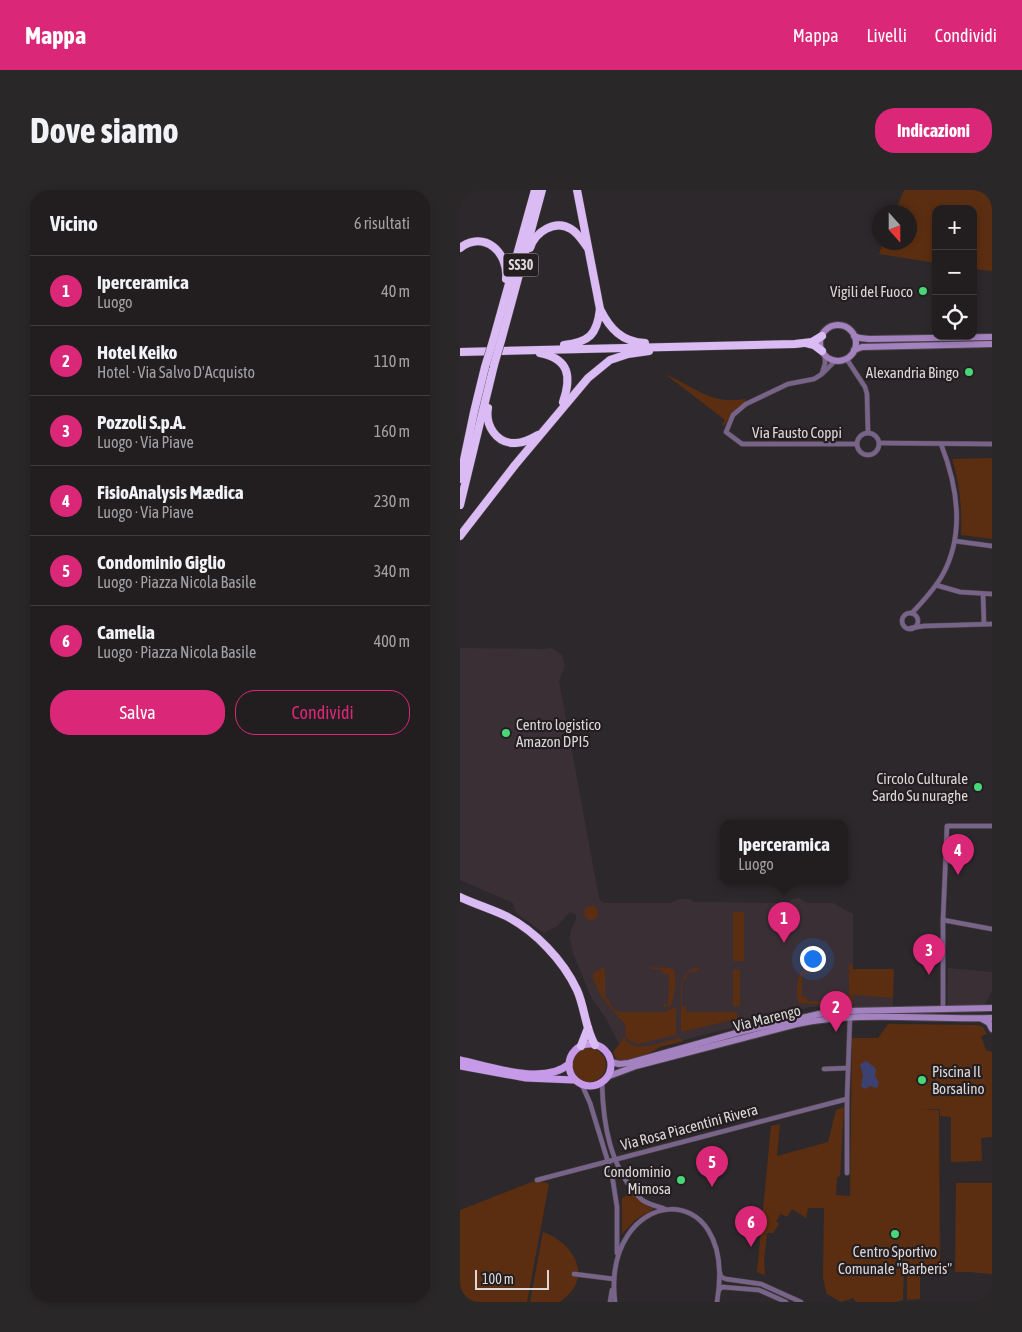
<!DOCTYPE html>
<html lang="it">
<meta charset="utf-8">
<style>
body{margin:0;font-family:"Asap Condensed",sans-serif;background:#2a2729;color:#f1f3f6}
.controls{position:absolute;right:15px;top:15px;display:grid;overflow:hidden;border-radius:10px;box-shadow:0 2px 8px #0003}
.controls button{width:45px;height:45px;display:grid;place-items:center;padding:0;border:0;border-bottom:1px solid #3f3c3e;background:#221e20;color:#f1f3f6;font:25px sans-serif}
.compass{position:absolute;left:412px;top:15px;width:45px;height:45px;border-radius:50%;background:#221e20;box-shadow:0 2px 8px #0003;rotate:159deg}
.scale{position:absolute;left:15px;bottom:12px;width:74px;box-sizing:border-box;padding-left:5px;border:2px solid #dbd8da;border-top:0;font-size:14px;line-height:18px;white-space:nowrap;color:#dbd8da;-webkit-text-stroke:4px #241e21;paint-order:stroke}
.you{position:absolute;left:352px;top:768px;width:18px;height:18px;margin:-12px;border:4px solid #fff;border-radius:50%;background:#1a73e8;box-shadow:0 0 0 8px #1a73e833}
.badge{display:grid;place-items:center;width:32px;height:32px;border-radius:50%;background:#db2777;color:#fff;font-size:16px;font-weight:700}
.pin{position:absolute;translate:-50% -41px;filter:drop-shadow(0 1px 2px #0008)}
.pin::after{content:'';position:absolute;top:26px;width:18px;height:15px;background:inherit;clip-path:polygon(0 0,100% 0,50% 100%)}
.popup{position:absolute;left:260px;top:630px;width:128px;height:65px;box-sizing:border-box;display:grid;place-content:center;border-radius:10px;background:#221e20;filter:drop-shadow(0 1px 4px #0005);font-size:16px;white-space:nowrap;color:#a2a2a5}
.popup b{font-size:19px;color:#f1f3f6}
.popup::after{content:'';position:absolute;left:50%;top:100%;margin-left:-10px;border:10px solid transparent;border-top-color:#221e20}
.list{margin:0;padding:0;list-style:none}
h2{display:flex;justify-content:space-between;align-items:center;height:65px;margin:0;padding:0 20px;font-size:21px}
h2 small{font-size:16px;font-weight:400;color:#a2a2a5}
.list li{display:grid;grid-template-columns:32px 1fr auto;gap:15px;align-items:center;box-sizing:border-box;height:70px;padding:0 20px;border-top:1px solid #3f3c3e}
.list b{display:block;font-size:19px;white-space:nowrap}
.list p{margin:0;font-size:16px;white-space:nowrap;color:#a2a2a5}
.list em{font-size:16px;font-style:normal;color:#a2a2a5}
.actions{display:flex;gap:10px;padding:15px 20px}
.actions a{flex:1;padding:11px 0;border:1px solid #db2777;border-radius:20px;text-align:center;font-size:18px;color:#db2777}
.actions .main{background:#db2777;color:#fff}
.icon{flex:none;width:28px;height:28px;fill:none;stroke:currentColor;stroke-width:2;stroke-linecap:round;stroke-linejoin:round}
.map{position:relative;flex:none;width:532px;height:1112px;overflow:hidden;border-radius:20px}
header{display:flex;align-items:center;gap:30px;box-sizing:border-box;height:70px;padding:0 25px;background:#db2777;color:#fff}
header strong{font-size:24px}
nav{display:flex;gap:28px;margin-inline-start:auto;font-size:18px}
.intro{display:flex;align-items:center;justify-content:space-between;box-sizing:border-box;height:120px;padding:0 30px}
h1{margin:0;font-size:35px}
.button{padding:12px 22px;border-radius:20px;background:#db2777;color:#fff;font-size:18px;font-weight:700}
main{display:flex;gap:30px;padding:0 30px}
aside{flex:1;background:#221e20;border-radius:20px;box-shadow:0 2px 8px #0003}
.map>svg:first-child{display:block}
.built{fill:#3a2f35}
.green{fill:#5b2e11}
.water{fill:#3b4272}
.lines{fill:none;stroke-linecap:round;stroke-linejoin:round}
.street-casing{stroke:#494447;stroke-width:5.5}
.secondary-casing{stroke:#494447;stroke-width:8}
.primary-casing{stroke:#494447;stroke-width:8}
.highway-casing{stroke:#494447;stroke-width:9}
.street{stroke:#786389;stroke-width:4.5}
.secondary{stroke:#a482bf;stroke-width:6}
.primary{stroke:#c69ae9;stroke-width:7}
.highway{stroke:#dabbf4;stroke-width:8}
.highway-bridge-casing{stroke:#494447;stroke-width:9;stroke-linecap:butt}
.highway-bridge{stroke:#dabbf4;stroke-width:8}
.poi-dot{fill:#47d779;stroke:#241e21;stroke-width:2}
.labels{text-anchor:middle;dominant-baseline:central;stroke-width:4.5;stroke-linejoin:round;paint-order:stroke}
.shield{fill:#241e21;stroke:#a4a0a2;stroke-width:1}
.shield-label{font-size:14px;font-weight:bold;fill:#dbd8da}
.poi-label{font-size:15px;fill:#dbd8da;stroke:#241e21;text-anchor:end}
.street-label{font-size:15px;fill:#dbd8da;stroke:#241e21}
</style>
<header>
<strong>Mappa</strong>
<nav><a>Mappa</a><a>Livelli</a><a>Condividi</a></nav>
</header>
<div class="intro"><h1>Dove siamo</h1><a class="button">Indicazioni</a></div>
<main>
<aside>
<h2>Vicino<small>6 risultati</small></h2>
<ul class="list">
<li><span class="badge">1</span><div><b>Iperceramica</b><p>Luogo</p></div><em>40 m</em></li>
<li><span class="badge">2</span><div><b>Hotel Keiko</b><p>Hotel · Via Salvo D'Acquisto</p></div><em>110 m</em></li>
<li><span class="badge">3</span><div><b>Pozzoli S.p.A.</b><p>Luogo · Via Piave</p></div><em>160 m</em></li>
<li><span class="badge">4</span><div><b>FisioAnalysis Mædica</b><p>Luogo · Via Piave</p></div><em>230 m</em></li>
<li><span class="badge">5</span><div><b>Condominio Giglio</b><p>Luogo · Piazza Nicola Basile</p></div><em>340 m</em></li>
<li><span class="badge">6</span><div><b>Camelia</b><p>Luogo · Piazza Nicola Basile</p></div><em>400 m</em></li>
</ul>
<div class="actions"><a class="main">Salva</a><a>Condividi</a></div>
</aside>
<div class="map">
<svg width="532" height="1112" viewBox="0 0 532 1112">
<rect width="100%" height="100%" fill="#2d282b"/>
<!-- built -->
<g class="built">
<path d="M0,458l82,1 10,-1 10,7 3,10 -6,16 40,217 2,3 3,2h66l9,-4h10l5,3 93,1 5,-4 7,-1 8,5h26l20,11v80l40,4v10l-82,-1 -150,39 -34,14 -20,-40 -16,-23 -18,-44 -3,-15 1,-8 5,-10v-5l-6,-3 -14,15 -12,6 -28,-20 -3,-10 -53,-23z"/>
<path d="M488,778l44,4v19l-8,14 -37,3z"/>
</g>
<!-- green -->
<g class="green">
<path d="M444,0h88v81l-19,-2v-60h-37v54l-57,-9 4,-11 27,-1v-30h-15z"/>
<path d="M205,184c30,13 45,31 80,25l1,2 -13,11 -9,14 -2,-2 3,-4z"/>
<path d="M532,268v81l-31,-4c1,-27 -1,-51 -9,-76z"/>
<circle cx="131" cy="723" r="7"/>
<rect x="273" y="722" width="11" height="49"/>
<path d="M389,774h3l1,5h41l-1,29 -40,-3v8l-6,3 -48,-3c-3,-9 -4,-30 7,-34 3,-1 9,-1 12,-1v4h-9l-4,3h-3v22h4l2,4h41z"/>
<path d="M191,777l19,1 4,2c3,8 0,29 -3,36h-7v-2h4l1,-30h-5l-4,-5h-9z"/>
<path d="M141,778h4v30l3,1 4,9 7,4h46l11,-5v28l-38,9 -8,-3 -4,-4 -1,-13 -18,-20 -7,-10 -7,-15 1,-7 7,-2z"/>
<path d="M234,778h5v3l-9,1 -4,4v3h-4v27l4,1v5h51v7l-56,13v-52l7,-8z"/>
<rect x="273" y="780" width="7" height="36"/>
<path d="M428,834l90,1 5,2 4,7 -6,2 5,14 6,2v85l-11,1 1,23 -31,1v-45l-11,-1v-7h-20l19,1 1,163 -25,1h5v25l-13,1v-26l-3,-1 -1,27 -8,2h-39l-3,-4 -12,4 -14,-8 -4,-16 1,-70h-16l-2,10 -14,-9 -5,8 -6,-3 -5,7 3,3 -6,9h-6l-3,28 1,14 -8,-3 14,-146 9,-2 -3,32 51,-14 8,-32 8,-3 -4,69 -3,1 -1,18 14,1 2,-158h26z"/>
<path d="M164,846c7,21 40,5 55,2l5,3 -24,6 -16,9 -24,5 -5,-4 -2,-5 8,-10z"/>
<circle cx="129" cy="875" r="17"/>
<path d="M77,990l12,4 -22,118h-67v-92z"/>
<path d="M496,993h36v91l-24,-2h-13z"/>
<path d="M171,1003l11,10 12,6 -19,11 -13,14v-36z"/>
<path d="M83,1042c19,6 43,29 33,52 -3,7 -10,13 -16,18h-30z"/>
</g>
<!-- water -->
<path class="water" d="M407,871l9,8 -1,7 4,7 -2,5 -7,-2 -5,3 -4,-3 2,-10 -3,-12z"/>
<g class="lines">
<!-- street casing -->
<g class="street-casing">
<g id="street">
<path d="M386,168l19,29 2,7 1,39"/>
<path d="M376,170l-14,14 -8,5 -26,5 -42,20 -13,11 -7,17 16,12h115"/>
<path d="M362,183l3,-9v-9"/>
<circle cx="408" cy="254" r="11"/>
<path d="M419,253l113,1"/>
<path d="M495,351l37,5"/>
<path d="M476,395l24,7 32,2"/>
<path d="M523,404l1,30"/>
<path d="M452,423c11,-12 23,-24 31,-39 22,-41 14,-89 -2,-130"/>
<circle cx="450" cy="431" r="8"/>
<path d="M451,438l13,-2 68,-2"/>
<path d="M483,730l49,9"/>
<path d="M483,820v-90l4,-94h45"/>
<path d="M364,879l24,-1"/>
<path d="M142,893c1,41 8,85 38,115 5,6 17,8 25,11"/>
<path d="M122,895l8,18 22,72 5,32v46"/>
<path d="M387,983v-74l3,-81"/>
<path d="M77,990l310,-81"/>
<path d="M260,1083l1,4 5,2 35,5 40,18"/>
<path d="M114,1084l40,5"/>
<path d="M259,1100l3,-3 37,3 27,12"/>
<path d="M150,1112l2,-12"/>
<path d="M155,1112c-14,-116 124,-131 102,0"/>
</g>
</g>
<!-- secondary casing -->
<g class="secondary-casing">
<g id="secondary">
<circle cx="378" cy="153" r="18"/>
<path d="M394,146l6,2 9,1 123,-2"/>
<path d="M394,160l8,-3 130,-3"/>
<path d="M522,829l7,4 3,6"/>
<path d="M151,872l8,2 10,-1 111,-31 79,-18 29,-3 144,-3"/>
<path d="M149,886l27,-10 161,-42c63,-13 130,-4 195,-6"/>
</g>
</g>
<!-- primary casing -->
<g class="primary-casing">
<g id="primary">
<circle cx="130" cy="875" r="21"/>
<path d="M0,870c29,6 84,26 109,4"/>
<path d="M0,876l66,12 48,2"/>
</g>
</g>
<!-- highway casing -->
<g class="highway-casing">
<g id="highway">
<path d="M0,58c24,-19 49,5 46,31"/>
<path d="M70,58c5,-16 25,-29 41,-19 7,4 11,11 16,18"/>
<path d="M140,119c10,20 22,33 45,34"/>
<path d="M33,151l42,-151"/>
<path d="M41,151l41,-151"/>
<path d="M346,153l8,2 8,6"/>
<path d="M104,155c25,-3 33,-10 36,-36l-23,-119"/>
<path d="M0,162l335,-8 17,-2 10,-6"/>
<path d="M80,163c29,6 32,23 23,49"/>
<path d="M28,218c-3,17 8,36 28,35 8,0 15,-4 22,-8"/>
<path d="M0,289l14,-67 11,-45"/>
<path d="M0,315l34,-140"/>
<path d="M0,346l55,-71 73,-87 22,-18 18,-6 21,-3"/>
<path d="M0,707c15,7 31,12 46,19 29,15 57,44 71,74 8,18 8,38 18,55"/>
<path d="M121,856l7,-18"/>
</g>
</g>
<!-- street -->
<use href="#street" class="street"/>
<!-- secondary -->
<use href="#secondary" class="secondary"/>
<!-- primary -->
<use href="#primary" class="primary"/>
<!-- highway -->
<use href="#highway" class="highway"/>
<!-- highway-bridge casing -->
<g class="highway-bridge-casing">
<g id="highway-bridge">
<path d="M34,175l7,-24"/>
<path d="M25,177l8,-26"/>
</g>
</g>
<!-- highway-bridge -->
<use href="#highway-bridge" class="highway-bridge"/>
</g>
<!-- markers -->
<g class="poi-dot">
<circle cx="463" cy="101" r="5"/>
<circle cx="509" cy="182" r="5"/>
<circle cx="46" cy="543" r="5"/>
<circle cx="518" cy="597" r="5"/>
<circle cx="462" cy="890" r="5"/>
<circle cx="221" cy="990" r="5"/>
<circle cx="435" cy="1044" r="5"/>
</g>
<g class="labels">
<!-- shield labels -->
<rect class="shield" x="43.5" y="63.5" width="35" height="23" rx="4"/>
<g class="shield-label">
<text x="61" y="75">SS30</text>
</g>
<!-- poi labels -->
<g class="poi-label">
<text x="453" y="101">Vigili del Fuoco</text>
<text x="499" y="182">Alexandria Bingo</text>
<text x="56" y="534" text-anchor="start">Centro logistico<tspan x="56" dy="17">Amazon DPI5</tspan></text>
<text x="508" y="588">Circolo Culturale<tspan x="508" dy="17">Sardo Su nuraghe</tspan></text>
<text x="472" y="881" text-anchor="start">Piscina Il<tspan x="472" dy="17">Borsalino</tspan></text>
<text x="211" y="981">Condominio<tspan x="211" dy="17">Mimosa</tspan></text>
<text x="435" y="1061" text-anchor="middle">Centro Sportivo<tspan x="435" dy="17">Comunale "Barberis"</tspan></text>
</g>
<!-- street labels -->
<g class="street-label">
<text x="337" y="242">Via Fausto Coppi</text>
<text transform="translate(307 828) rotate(-14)">Via Marengo</text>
<text transform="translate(229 937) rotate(-15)">Via Rosa Piacentini Rivera</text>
</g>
</g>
</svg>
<div class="controls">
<button>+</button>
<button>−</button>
<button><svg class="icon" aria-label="locate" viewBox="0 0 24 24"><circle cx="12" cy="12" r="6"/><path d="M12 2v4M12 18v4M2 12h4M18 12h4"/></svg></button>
</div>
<svg class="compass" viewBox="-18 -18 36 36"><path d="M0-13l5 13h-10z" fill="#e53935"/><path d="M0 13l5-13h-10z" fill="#a2a2a5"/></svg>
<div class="scale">100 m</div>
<div class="you"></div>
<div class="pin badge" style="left:324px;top:753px">1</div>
<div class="popup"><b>Iperceramica</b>Luogo</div>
<div class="pin badge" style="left:376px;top:842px">2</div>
<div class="pin badge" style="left:469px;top:785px">3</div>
<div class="pin badge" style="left:498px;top:685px">4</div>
<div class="pin badge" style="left:252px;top:997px">5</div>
<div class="pin badge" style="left:291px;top:1057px">6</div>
</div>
</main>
